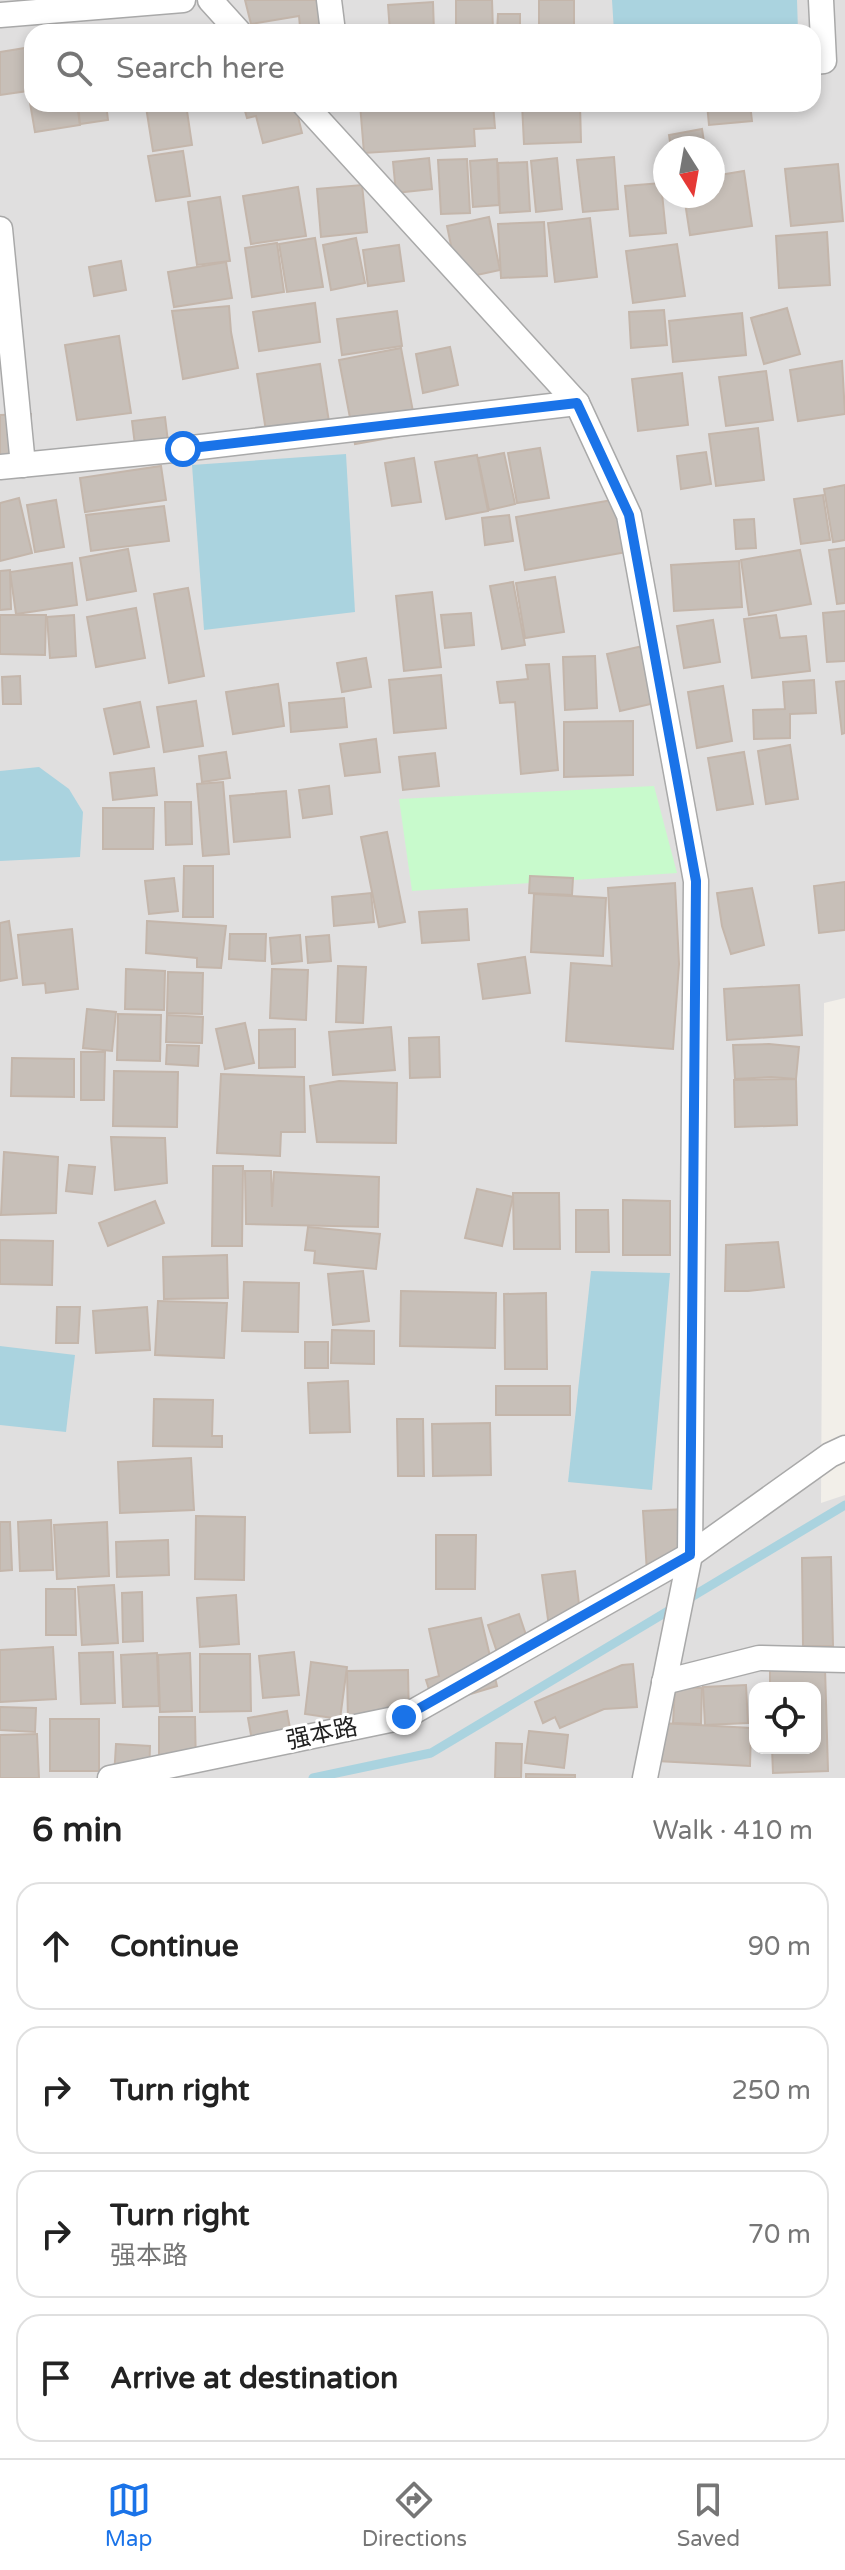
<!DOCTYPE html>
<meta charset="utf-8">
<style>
body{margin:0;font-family:"Varela Round","Noto Sans SC",sans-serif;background:#f2f2f2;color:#222}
.controls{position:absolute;right:24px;bottom:24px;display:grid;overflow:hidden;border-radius:16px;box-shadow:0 4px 12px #0003}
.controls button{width:72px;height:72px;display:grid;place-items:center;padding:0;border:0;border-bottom:2px solid #e0e0e0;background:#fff;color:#222;font:40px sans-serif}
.compass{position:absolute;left:653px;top:136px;width:72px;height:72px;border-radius:50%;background:#fff;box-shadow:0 4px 12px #0003;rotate:169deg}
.stop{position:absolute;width:24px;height:24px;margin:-18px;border:6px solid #1a73e8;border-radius:50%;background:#fff}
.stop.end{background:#1a73e8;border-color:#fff;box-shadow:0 2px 8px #0008}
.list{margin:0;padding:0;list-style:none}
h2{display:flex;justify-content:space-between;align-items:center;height:104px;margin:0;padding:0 32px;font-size:34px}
h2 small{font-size:26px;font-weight:400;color:#767676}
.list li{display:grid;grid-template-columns:52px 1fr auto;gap:24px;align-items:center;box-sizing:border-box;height:128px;margin:0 16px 16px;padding:0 16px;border:2px solid #e0e0e0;border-radius:24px}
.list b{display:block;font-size:30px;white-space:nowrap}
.list p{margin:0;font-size:26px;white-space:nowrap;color:#767676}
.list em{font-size:26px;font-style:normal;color:#767676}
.icon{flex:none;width:44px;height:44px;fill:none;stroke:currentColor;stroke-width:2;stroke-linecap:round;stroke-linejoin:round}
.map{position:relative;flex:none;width:845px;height:1778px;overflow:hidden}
.search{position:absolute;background:#fff;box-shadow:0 4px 12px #0003;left:24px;right:24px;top:24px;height:88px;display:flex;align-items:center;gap:20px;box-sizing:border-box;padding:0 28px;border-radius:24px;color:#767676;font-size:30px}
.sheet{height:680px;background:#fff}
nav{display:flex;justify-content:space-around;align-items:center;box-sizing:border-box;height:112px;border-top:2px solid #e0e0e0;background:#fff;font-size:22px;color:#767676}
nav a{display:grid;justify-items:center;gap:4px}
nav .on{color:#1a73e8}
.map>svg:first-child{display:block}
.residential{fill:#e0dfdf;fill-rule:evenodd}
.park{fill:#c8facc}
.water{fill:#aad3df}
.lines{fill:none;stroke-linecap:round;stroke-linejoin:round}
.stream{stroke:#aad3df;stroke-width:9}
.building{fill:#c7bfb8;stroke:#c4b6ab;stroke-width:2}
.minor-casing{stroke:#a9a9a9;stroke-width:27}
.minor{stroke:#fff;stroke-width:24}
.route{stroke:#1a73e8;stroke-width:10}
.labels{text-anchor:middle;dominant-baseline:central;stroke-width:6;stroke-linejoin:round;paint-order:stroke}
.street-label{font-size:24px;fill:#222;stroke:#fff}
</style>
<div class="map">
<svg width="845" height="1778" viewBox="0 0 845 1778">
<rect width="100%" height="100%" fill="#f2efe9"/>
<!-- residential -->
<path class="residential" d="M0,0h845v998l-21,5 -3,500 24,-8v283h-845zM32,32h781v72h-781zM665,148h48v48h-48zM755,1688h60v60h-60z"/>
<!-- park -->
<path class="park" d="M654,786l23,87 -265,18 -13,-92z"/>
<!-- water -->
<g class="water">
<path d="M612,0h185l1,32h-184z"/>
<path d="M346,454l9,158 -151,18 -12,-165z"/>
<path d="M39,767l30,22 14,23 -3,45 -80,4v-90z"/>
<path d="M591,1271l79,2 -18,217 -84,-8z"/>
<path d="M0,1346l75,9 -9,77 -66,-7z"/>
</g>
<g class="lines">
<!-- stream -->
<path class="stream" d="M313,1778l118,-25 414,-248"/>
</g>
<!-- building -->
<g class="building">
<path d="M245,0h82l1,26 -28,1 -1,-11 -48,8z"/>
<path d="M456,0h36l1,32h-37z"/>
<rect x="539" y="0" width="35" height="32"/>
<path d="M433,2l1,30h-44l-2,-27z"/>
<path d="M498,14h22v18h-23z"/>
<path d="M25,48l7,56h45l3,21 -45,7 -7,-41 -28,4v-43z"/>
<path d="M78,104h28l2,16 -28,4z"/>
<path d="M162,104h24l6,41 -39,6 -7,-44z"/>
<path d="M243,104h52l7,29 -39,10 -7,-27 -9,2z"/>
<path d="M360,104h133l2,24 -21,1 1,17 -111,7z"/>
<path d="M522,104h58l1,38 -57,2z"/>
<path d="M707,104h43l2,17 -43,4z"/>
<path d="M702,129l3,19h-34l-2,-13z"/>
<path d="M183,151l7,45 -34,5 -8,-45z"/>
<path d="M614,157l4,52 -35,3 -6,-52z"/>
<path d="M429,158l3,31 -36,4 -3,-31z"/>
<path d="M557,158l5,51 -26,3 -5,-51z"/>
<path d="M467,159l3,54 -29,1 -3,-54z"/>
<path d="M497,159l2,46 -26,2 -3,-46z"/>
<path d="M527,162l3,49 -30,2 -2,-50z"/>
<path d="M838,164l5,57 -52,5 -6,-57z"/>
<path d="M744,171l8,55 -62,9 -6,-39h29v-20z"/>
<path d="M661,183l5,50 -36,3 -5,-50z"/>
<path d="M362,185l5,47 -46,5 -4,-48z"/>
<path d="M298,187l8,49 -55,8 -8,-48z"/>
<path d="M220,197l10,64 -33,4 -9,-63z"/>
<path d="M489,217l11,53 -42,9 -11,-53z"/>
<path d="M590,218l7,59 -42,5 -7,-59z"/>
<path d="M544,222l3,54 -46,2 -3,-54z"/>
<path d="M827,232l3,53 -51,3 -3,-52z"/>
<path d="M315,238l8,49 -36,5 -8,-48z"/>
<path d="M356,238l9,45 -34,7 -8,-45z"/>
<path d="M277,243l7,49 -32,5 -7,-49z"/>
<path d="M677,244l8,52 -52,7 -7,-52z"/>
<path d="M399,245l5,36 -36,5 -5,-36z"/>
<path d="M121,261l5,29 -32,6 -5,-29z"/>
<path d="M226,262l6,36 -58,9 -6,-35z"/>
<path d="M315,303l5,39 -61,9 -6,-39z"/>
<path d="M229,306l2,26 7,36 -55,11 -11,-68z"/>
<path d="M787,308l13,46 -36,10 -13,-46z"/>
<path d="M664,310l3,35 -36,3 -2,-36z"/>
<path d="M397,311l5,35 -60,9 -5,-36z"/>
<path d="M742,313l4,42 -73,7 -4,-41z"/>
<path d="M119,336l12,77 -54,7 -12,-75z"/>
<path d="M450,347l8,38 -35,8 -7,-39z"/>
<path d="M401,348l16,85 -62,11 -16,-84z"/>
<path d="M842,361l3,53 -47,7 -8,-51z"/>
<path d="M320,364l9,58 -63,9 -9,-57z"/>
<path d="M766,371l7,49 -47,6 -7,-49z"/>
<path d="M682,373l6,52 -50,6 -6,-52z"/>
<path d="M31,414v22l-31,37v-58z"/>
<path d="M165,417l4,33 -33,3 -4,-32z"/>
<path d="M758,428l6,52 -48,6 -7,-52z"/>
<path d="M540,448l9,50 -32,5 -9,-50z"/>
<path d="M706,452l5,32 -30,5 -4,-33z"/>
<path d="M504,453l11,51 -26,6 -11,-52z"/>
<path d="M477,455l11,56 -42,8 -11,-57z"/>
<path d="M414,458l7,44 -29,4 -7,-43z"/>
<path d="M161,466l5,34 -81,12 -5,-34z"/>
<path d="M845,485v55l-12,2 -9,-53z"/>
<path d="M823,495l7,45 -29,4 -7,-45z"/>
<path d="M19,498l13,55 -32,8v-58z"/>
<path d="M618,499l9,53 -102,18 -9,-53z"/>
<path d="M56,500l8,47 -29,5 -8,-47z"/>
<path d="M164,506l5,35 -78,10 -5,-36z"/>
<path d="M509,515l4,26 -28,4 -3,-27z"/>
<path d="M754,519l2,29 -20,1 -2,-29z"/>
<path d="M845,548v55l-8,1 -8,-54z"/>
<path d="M128,549l8,42 -49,9 -7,-42z"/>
<path d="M800,550l11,54 -62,11 -8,-55z"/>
<path d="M739,561l3,46 -68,4 -3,-46z"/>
<path d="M72,563l5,42 -61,9 -6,-42z"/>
<path d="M10,570l1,39 -11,1v-39z"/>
<path d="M555,577l9,55 -39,6 -9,-55z"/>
<path d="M513,582l12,63 -23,4 -12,-63z"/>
<path d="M188,588l16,88 -35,7 -15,-89z"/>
<path d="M432,592l9,75 -37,4 -8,-75z"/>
<path d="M136,608l9,50 -49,9 -9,-50z"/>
<path d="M845,611v50l-18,1 -4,-49z"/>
<path d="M471,613l3,32 -29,3 -4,-33z"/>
<path d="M0,615h46l-1,40 -45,-1z"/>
<path d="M74,615l2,41 -26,2 -3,-41z"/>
<path d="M776,615l4,23 26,-2 4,35 -58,7 -8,-59z"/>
<path d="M713,620l7,42 -36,6 -7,-42z"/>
<path d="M643,646l12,57 -35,8 -13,-57z"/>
<path d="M595,656l2,52 -32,2 -2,-53z"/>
<path d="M366,658l5,29 -29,5 -5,-29z"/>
<path d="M549,664l9,106 -37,4 -6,-72 -15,1 -3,-21 31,-3 -2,-14z"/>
<path d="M441,675l5,53 -52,5 -5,-53z"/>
<path d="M20,676l1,28h-18l-1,-27z"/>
<path d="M814,680l2,33 -26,1v24l-36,1 -1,-29 32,-1 -2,-27z"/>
<path d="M845,681v52l-3,1 -6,-52z"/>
<path d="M278,684l6,42 -51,8 -7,-42z"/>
<path d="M723,686l9,55 -35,7 -9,-56z"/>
<path d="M344,698l3,29 -56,5 -2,-29z"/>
<path d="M196,701l7,45 -39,6 -7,-45z"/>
<path d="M140,702l9,45 -35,7 -10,-45z"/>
<path d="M633,721v54l-69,2v-55z"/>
<path d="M376,739l4,33 -35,4 -5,-32z"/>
<path d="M790,745l8,54 -32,5 -8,-53z"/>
<path d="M226,752l4,26 -28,4 -3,-26z"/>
<path d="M744,752l9,52 -36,6 -9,-52z"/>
<path d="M435,753l4,33 -36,4 -4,-33z"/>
<path d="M154,768l3,27 -44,5 -3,-27z"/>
<path d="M223,782l6,72 -26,2 -6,-72z"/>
<path d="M329,786l3,28 -29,4 -4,-28z"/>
<path d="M286,791l4,46 -56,5 -4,-46z"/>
<path d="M165,802h26l1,42 -26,1z"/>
<path d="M103,808h51l-1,41h-50z"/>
<path d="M387,832l18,90 -26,5 -18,-90z"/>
<path d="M184,866h29v51h-30z"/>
<path d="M530,876l43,2 -1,17 -43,-2z"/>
<path d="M174,878l4,33 -29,3 -4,-33z"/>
<path d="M845,882v48l-26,3 -5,-47z"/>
<path d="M675,883l4,81 -6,85 -107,-8 5,-78 41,3 -4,-78z"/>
<path d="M752,888l12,57 -33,9 -9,-28 -5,-33z"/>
<path d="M371,893l3,29 -40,4 -2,-29z"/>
<path d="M534,894l72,4 -3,58 -72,-4z"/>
<path d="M467,909l2,31 -47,3 -3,-31z"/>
<path d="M9,921l8,57 -17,3v-58z"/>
<path d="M147,921l79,5 -5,42 -24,-1v-9l-51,-5z"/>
<path d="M72,929l6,60 -32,4 -1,-10 -22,2 -5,-50z"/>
<path d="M230,934h36l-1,27 -36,-2z"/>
<path d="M300,935l2,26 -30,3 -2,-26z"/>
<path d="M329,935l2,26 -23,2 -2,-26z"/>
<path d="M525,957l5,36 -47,6 -5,-35z"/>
<path d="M338,966l28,1 -3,56 -27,-1z"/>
<path d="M126,969l39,2 -1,39 -39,-1z"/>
<path d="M272,969l36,1 -2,50 -36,-2z"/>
<path d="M168,972l35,1 -1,41 -35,-1z"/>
<path d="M799,985l3,50 -75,5 -3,-51z"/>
<path d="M87,1009l29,3 -4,39 -29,-3z"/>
<path d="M118,1014l43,1 -1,46 -43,-1z"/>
<path d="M167,1015l36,2 -1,26 -36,-1z"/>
<path d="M245,1023l9,40 -29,6 -9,-40z"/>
<path d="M391,1027l4,43 -62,5 -4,-43z"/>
<path d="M295,1029v38l-36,1v-38z"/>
<path d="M439,1037l1,40 -30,1 -1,-40z"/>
<path d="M769,1044l30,3 -3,32 -25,-2 -36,2 -2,-34z"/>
<path d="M167,1045l32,1 -1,20 -32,-2z"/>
<path d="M81,1052h24l-1,48h-23z"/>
<path d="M12,1058l62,1v38l-63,-1z"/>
<path d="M114,1071l64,1 -1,55 -64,-1z"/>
<path d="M221,1074l83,3 1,55h-24l-1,24 -63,-3z"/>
<path d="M796,1079l1,46 -62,2 -1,-47z"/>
<path d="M339,1081l58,2 -1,60 -79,-1 -7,-56z"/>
<path d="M111,1137l54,1 2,45 -52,7z"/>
<path d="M4,1152l54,5 -2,56 -55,2z"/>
<path d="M69,1165l26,2 -3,27 -26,-3z"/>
<path d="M213,1166h30l-1,80h-30z"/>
<path d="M245,1171h26l1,36 2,-35 105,5 -1,50 -132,-3z"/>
<path d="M477,1189l36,8 -11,49 -37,-8z"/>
<path d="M513,1193h46l1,56h-46z"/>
<path d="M623,1200l47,1v54h-47z"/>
<path d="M155,1201l9,22 -56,23 -9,-23z"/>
<path d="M576,1210h32l1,42h-33z"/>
<path d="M308,1227l72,7 -4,35 -62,-6 1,-12 -10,-1z"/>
<path d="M0,1240l53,1 -1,44 -52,-1z"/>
<path d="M778,1242l6,45 -36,4h-23l1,-46z"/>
<path d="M227,1255l1,43 -64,1 -1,-42z"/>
<path d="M363,1271l6,50 -36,4 -5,-51z"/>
<path d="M244,1282l55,1 -1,49 -56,-1z"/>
<path d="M401,1291l95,2 -1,55 -95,-2z"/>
<path d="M546,1293l1,76h-42l-1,-75z"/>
<path d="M158,1301l69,2 -3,55 -69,-3z"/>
<path d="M57,1307h23l-2,36h-22z"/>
<path d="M147,1307l3,43 -54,3 -3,-42z"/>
<path d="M332,1330l42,1v33l-43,-1z"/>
<rect x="305" y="1342" width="23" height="26"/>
<path d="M348,1381l2,51 -40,1 -2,-50z"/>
<rect x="496" y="1386" width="74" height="29"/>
<path d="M154,1399l59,1 -1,36h10v11l-69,-1z"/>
<path d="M397,1419h26l1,57h-26z"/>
<path d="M490,1423l1,52 -58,1 -1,-52z"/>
<path d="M191,1458l3,52 -74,3 -2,-51z"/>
<path d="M686,1509l4,61 -43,2 -4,-61z"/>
<path d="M196,1516l49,1 -1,63 -49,-1z"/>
<path d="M51,1520l2,50 -33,1 -2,-49z"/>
<path d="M0,1522h10l2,48 -12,1z"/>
<path d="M107,1522l2,54 -52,3 -3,-54z"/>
<path d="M436,1535h40l-1,54h-39z"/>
<path d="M168,1540l1,35 -52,2 -1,-35z"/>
<path d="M831,1557l2,89h-30l-1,-88z"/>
<path d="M575,1571l7,58 -32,5 -8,-59z"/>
<path d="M114,1585l4,58 -36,2 -4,-58z"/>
<path d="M46,1589h29l1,46h-30z"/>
<path d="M142,1592l1,49 -20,1 -1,-49z"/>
<path d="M236,1595l3,49 -39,3 -3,-49z"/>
<path d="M519,1614l13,39 -31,11 -13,-39z"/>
<path d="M481,1618l16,68 -63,19 -8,-25 13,-4 -10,-47z"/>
<path d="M53,1647l3,52 -56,3v-52z"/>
<path d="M113,1652l2,51 -34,1 -2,-51z"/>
<path d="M294,1652l5,43 -36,3 -4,-42z"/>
<path d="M157,1653l2,53 -36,1 -2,-52z"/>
<path d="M190,1653l2,58 -32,1 -2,-57z"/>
<path d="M200,1654h50l1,57 -51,1z"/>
<path d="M311,1662l36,5 -7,52 -35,-5z"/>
<path d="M633,1664l4,43 -33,2 -44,19 -5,-11 -12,6 -8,-21 87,-37z"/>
<path d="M825,1668l3,103 -55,2 -1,-25h43v-60h-45v-19z"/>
<path d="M408,1670l1,51 -61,1 -1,-51z"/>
<path d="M746,1685l2,38 -43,2 -2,-38z"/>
<path d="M675,1687l27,1 -1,36 -28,-1z"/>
<path d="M0,1707l36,1 -1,24 -35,-2z"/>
<path d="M287,1711l6,35 -39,6 -6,-34z"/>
<path d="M159,1717h36l1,53h-37z"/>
<rect x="50" y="1719" width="49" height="52"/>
<path d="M661,1723l90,5 -1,38 -93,-5z"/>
<path d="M529,1731l39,4 -4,33 -39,-5z"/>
<path d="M37,1734l2,44h-39v-43z"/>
<path d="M496,1743l26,1 -1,34h-26z"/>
<path d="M116,1744l34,2 -1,32 -35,-1z"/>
<path d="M526,1774l49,1v3h-49z"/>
</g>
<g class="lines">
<!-- minor casing -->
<g class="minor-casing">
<g id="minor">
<path d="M210,0l29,32"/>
<path d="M329,0l4,32"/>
<path d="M0,15l183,-15"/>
<path d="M813,62l11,-1 -3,-61"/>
<path d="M304,104l273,299 52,112 67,366 -6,674 -45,223"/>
<path d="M0,229l23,236"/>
<path d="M0,467l183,-18 394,-46"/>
<path d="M664,1682l95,-24 86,2"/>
<path d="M110,1778l294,-61 286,-162 140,-100 15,-7"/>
</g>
</g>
<!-- minor -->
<use href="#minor" class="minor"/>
</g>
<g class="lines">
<!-- route -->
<path class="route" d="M183,449l394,-46 52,112 67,366 -6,674 -286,162"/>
</g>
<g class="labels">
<!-- street labels -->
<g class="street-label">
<text transform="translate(322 1734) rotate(-12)">强本路</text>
</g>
</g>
</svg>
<div class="controls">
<button><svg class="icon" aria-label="locate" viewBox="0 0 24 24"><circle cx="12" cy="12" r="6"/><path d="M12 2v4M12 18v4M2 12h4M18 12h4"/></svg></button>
</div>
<svg class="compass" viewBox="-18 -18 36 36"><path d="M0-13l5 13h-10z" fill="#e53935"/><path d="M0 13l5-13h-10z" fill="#767676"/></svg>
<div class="stop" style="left:183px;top:449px"></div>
<div class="stop end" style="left:404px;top:1717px"></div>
<div class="search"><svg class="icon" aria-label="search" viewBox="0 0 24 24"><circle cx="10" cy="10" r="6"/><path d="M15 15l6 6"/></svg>Search here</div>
</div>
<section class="sheet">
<h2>6 min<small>Walk · 410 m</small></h2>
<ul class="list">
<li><svg class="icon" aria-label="ahead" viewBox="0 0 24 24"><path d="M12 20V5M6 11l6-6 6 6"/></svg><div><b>Continue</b></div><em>90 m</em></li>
<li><svg class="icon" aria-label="right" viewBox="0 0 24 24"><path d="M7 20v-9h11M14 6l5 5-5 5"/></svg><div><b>Turn right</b></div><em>250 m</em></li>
<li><svg class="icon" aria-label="right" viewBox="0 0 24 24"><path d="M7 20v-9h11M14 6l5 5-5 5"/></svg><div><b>Turn right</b><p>强本路</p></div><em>70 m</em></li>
<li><svg class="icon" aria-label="arrive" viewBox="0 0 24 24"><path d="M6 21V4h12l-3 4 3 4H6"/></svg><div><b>Arrive at destination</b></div></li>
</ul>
</section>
<nav>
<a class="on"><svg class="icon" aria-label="map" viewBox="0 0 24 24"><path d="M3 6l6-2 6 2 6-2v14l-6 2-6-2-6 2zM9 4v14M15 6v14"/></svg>Map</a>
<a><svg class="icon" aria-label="directions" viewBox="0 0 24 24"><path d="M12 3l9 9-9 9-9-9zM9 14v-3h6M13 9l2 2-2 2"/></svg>Directions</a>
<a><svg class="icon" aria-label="saved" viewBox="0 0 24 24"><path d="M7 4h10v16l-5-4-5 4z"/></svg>Saved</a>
</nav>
